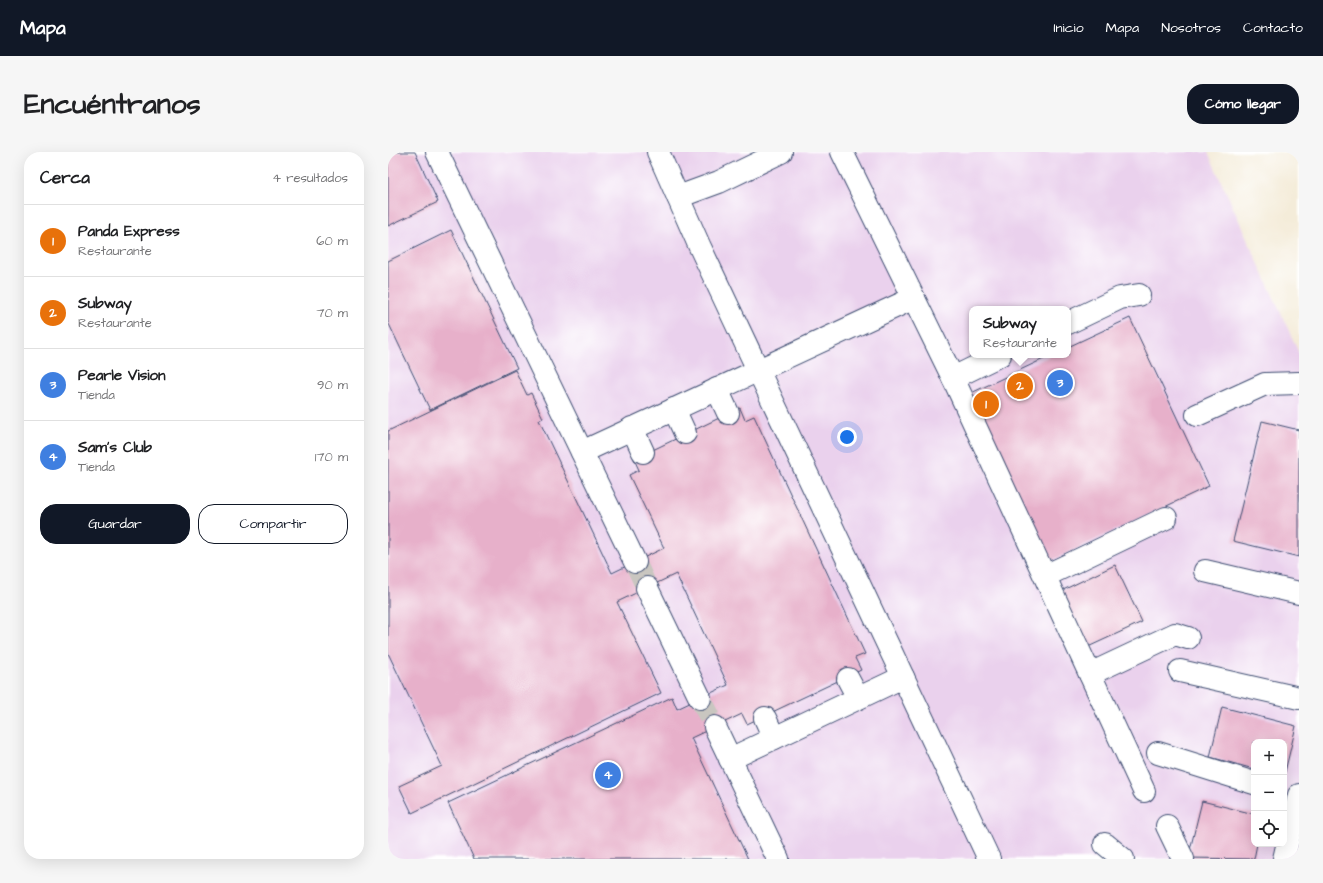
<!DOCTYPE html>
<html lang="es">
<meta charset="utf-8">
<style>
body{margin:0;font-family:"Architects Daughter",sans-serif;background:#f6f6f6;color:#202124}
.controls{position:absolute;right:12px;bottom:12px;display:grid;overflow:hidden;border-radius:8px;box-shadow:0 4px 16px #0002}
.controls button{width:36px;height:36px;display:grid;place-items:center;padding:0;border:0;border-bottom:1px solid #e0e0e0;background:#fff;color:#202124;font:20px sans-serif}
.you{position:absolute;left:459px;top:285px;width:14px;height:14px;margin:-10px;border:3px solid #fff;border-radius:50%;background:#1a73e8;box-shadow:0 0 0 6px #1a73e833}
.badge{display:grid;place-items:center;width:26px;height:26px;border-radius:50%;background:#111827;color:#fff;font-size:13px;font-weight:700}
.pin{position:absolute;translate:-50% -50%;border:2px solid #fff;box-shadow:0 1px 4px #0006}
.popup{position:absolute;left:581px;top:154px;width:102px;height:52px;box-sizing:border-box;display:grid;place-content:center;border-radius:8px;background:#fff;filter:drop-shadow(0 1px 3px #0005);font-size:13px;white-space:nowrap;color:#757577}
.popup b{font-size:15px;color:#202124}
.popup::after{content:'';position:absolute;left:50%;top:100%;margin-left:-8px;border:8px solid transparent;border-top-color:#fff}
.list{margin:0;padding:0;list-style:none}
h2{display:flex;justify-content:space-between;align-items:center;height:52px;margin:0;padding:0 16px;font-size:17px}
h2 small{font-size:13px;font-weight:400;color:#757577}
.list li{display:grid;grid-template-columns:26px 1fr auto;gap:12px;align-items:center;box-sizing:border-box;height:72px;padding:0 16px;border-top:1px solid #e0e0e0}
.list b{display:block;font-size:15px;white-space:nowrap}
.list p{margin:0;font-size:13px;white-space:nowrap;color:#757577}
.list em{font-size:13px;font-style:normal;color:#757577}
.actions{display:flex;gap:8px;padding:12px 16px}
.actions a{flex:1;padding:9px 0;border:1px solid #111827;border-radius:16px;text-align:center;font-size:14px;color:#111827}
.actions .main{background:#111827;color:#fff}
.icon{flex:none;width:22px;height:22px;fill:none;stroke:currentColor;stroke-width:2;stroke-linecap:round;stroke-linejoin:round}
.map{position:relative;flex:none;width:911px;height:707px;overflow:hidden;border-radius:16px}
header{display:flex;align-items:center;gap:24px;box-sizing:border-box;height:56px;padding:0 20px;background:#111827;color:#fff}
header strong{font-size:19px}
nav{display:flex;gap:22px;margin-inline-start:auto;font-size:14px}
.intro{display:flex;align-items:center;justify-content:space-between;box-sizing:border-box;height:96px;padding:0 24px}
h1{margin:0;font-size:28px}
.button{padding:10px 18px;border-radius:16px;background:#111827;color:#fff;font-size:14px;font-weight:700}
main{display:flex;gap:24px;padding:0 24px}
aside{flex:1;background:#fff;border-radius:16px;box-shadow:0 4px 16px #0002}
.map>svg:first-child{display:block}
.built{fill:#ead1ed;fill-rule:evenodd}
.building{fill:#e7b0ca}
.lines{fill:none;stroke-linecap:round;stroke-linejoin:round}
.minor-tunnel{stroke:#c9c6c0;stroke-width:22;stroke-dasharray:22 11;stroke-linecap:butt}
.minor-casing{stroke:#3c4b70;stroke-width:24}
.minor{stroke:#fff;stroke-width:22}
</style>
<header>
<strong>Mapa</strong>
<nav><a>Inicio</a><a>Mapa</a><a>Nosotros</a><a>Contacto</a></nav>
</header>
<div class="intro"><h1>Encuéntranos</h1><a class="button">Cómo llegar</a></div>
<main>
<aside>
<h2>Cerca<small>4 resultados</small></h2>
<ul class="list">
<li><span class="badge" style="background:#e8710a">1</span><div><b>Panda Express</b><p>Restaurante</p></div><em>60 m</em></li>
<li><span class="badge" style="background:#e8710a">2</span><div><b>Subway</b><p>Restaurante</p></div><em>70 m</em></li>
<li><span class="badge" style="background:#3f7fe0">3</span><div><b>Pearle Vision</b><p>Tienda</p></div><em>90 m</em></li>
<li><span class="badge" style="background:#3f7fe0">4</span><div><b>Sam's Club</b><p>Tienda</p></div><em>170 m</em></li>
</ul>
<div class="actions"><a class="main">Guardar</a><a>Compartir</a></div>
</aside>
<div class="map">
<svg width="911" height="707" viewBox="0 0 911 707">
<rect width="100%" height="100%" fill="#fff"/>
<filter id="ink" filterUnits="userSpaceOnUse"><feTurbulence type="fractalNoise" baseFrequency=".025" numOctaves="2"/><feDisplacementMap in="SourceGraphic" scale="8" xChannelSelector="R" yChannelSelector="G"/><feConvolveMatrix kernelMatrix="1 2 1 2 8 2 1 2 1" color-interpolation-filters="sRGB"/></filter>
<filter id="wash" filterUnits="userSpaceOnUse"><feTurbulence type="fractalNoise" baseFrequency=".012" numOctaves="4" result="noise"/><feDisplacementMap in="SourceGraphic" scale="16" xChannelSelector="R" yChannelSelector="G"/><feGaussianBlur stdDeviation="0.9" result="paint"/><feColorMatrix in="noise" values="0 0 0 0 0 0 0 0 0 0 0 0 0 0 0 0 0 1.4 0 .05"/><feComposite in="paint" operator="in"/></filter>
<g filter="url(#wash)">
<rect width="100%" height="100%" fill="#f4ecd9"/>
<!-- built -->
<path class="built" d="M0,0h820l91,201v497l-2,9h-909zM584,157h96v46h-96zM866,590h30v102h-30z"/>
<g id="blocks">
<!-- building -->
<g class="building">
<path d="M0,0h27l23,50 -50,24z"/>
<path d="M63,78l66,138 -87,42 -42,-88v-61z"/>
<path d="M742,166l79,168 -163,77 -79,-168 85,-40h16v-8z"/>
<path d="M127,218l12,25 4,-2 12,25 -4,2 73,153 52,-25 -35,-73 10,-5 -5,-11 106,-51 5,12 9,-4 111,238 -10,4 6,12 -114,54 -5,-10 -51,24 57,121h-274l-26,-56 224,-106 5,12 51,-24 -52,-111 -59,28 44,91 -249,120 -13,-27 43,-20 -54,-113v-222z"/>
<path d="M874,269l37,9v127l-66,-16z"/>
<path d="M727,413l27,57 -54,25 -27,-56z"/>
<path d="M834,555l74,19 -11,46 -1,-30h-30v27l-44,-12z"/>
<path d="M814,649l52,13v30h3l-3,15 -66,-1z"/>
</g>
</g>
</g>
<g filter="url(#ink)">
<use href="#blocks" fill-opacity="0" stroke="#3c4b70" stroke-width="1"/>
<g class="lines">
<!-- minor-tunnel -->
<g class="minor-tunnel">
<path d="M247,410l12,26"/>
<path d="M312,546l15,29"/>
</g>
<!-- minor casing -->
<g class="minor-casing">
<g id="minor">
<path d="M49,0l198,410"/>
<path d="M270,0l41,93 290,614"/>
<path d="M454,0l111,226 191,413"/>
<path d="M290,45l41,-15 62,-30"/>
<path d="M680,171l52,-25 19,-3"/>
<path d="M565,226l47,-23"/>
<path d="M329,237l11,24"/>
<path d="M286,257l11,24"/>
<path d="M809,263l68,-31 34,-1"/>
<path d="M244,276l11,24"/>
<path d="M194,300l332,-154"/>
<path d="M817,419l94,22"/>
<path d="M657,424l121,-58"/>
<path d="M259,436l53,110"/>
<path d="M792,519l119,27"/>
<path d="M702,522l85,-40 13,4"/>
<path d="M460,527l10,19"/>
<path d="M377,566l9,20"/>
<path d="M327,575l63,132"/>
<path d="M770,601l96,30"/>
<path d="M342,607l173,-82"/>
<path d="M779,674l16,33"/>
<path d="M717,692l18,15"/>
<path d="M896,707l15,-64"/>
</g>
</g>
<!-- minor -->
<use href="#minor" class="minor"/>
</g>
</g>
</svg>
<div class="controls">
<button>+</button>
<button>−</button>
<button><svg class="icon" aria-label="locate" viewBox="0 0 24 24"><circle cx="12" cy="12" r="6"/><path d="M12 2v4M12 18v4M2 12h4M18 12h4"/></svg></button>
</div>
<div class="you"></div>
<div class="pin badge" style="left:598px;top:252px;background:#e8710a">1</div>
<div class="pin badge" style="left:632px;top:234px;background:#e8710a">2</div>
<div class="popup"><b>Subway</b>Restaurante</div>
<div class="pin badge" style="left:672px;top:231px;background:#3f7fe0">3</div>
<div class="pin badge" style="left:220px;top:623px;background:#3f7fe0">4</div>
</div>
</main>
